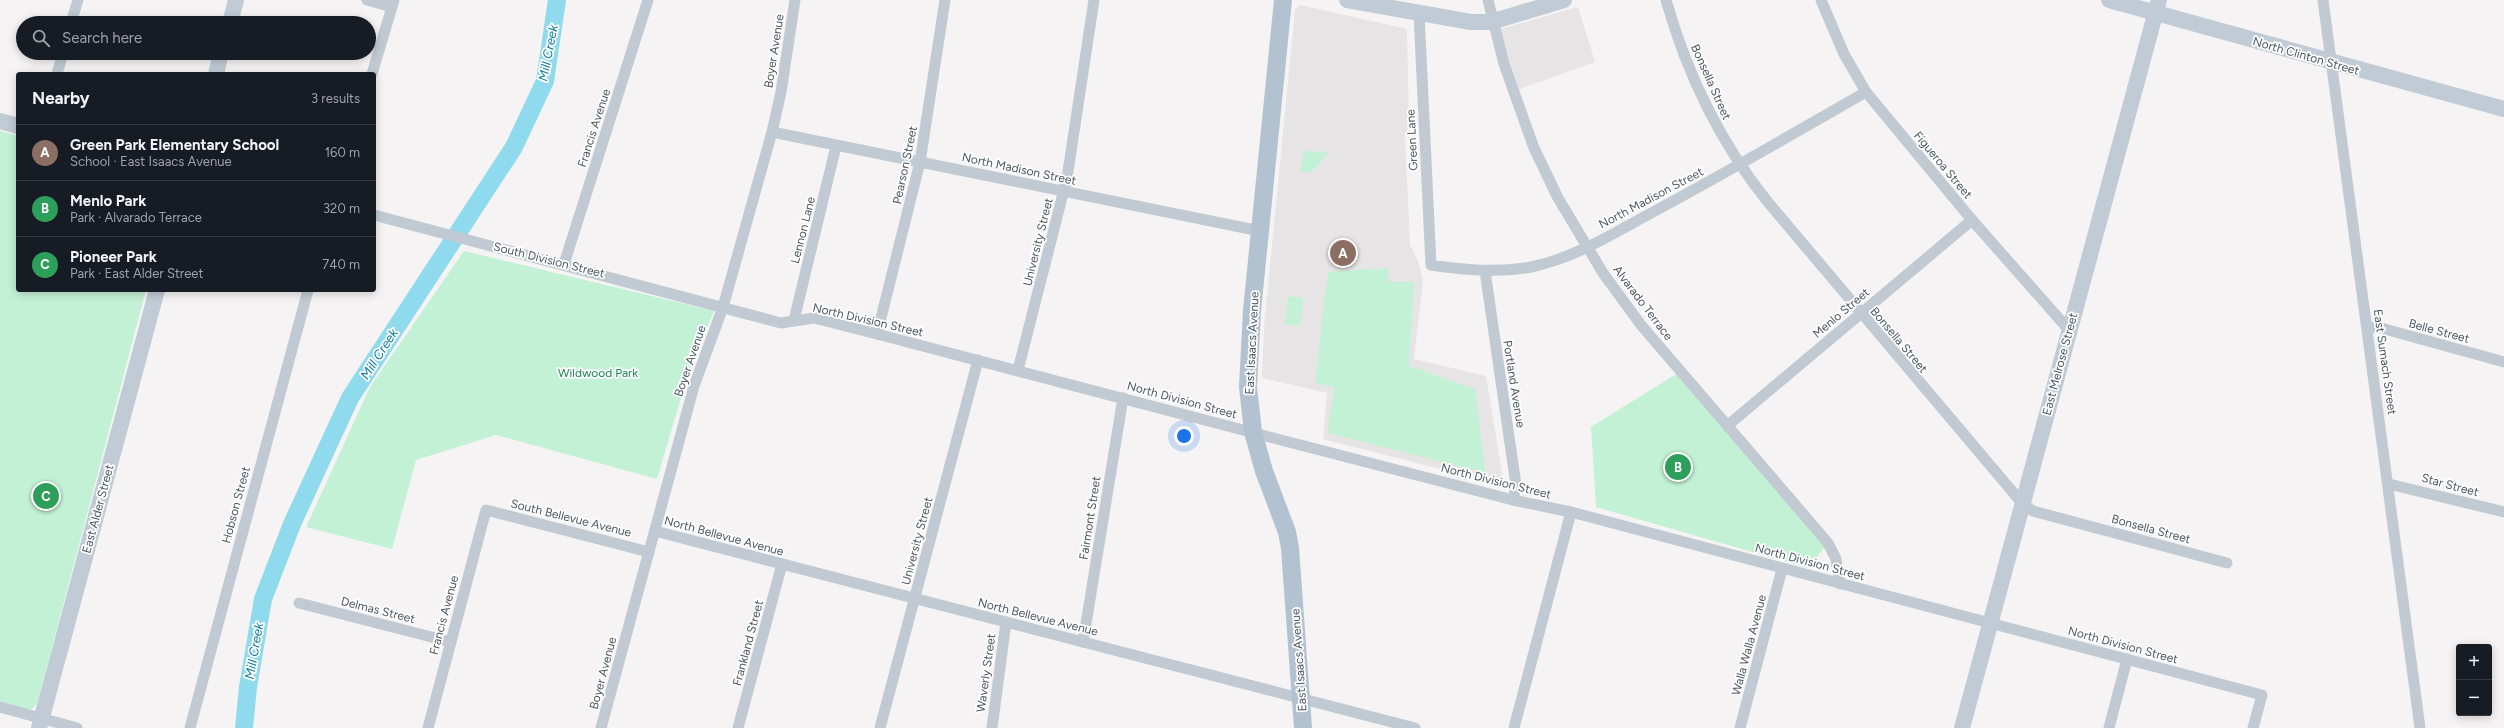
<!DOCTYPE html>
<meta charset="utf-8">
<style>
body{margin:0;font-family:Figtree,sans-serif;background:#20242c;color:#f1f3f6}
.controls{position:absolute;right:12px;bottom:12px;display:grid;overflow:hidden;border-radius:4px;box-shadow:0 2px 10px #0003}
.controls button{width:36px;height:36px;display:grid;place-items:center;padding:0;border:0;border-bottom:1px solid #363941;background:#171b24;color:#f1f3f6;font:20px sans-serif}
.you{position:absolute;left:1184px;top:436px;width:14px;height:14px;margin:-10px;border:3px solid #fff;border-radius:50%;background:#1a73e8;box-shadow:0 0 0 6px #1a73e833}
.badge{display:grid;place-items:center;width:26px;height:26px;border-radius:50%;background:#0f766e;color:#fff;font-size:13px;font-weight:700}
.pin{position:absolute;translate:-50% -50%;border:2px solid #fff;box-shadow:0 1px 4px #0006}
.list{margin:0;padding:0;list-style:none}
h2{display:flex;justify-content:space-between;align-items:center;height:52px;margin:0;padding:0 16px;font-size:17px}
h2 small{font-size:13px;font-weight:400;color:#9ea1a6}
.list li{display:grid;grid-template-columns:26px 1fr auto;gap:12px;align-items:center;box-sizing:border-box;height:56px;padding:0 16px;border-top:1px solid #363941}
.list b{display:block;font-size:15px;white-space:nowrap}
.list p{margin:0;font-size:13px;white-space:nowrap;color:#9ea1a6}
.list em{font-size:13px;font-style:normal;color:#9ea1a6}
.icon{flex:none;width:22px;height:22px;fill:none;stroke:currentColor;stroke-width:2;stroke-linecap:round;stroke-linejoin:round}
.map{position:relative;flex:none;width:2504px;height:728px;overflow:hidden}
.search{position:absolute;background:#171b24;box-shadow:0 2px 10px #0003;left:16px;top:16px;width:360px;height:44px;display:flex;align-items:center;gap:10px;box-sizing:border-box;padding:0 14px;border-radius:22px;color:#9ea1a6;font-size:15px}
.panel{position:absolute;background:#171b24;box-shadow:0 2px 10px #0003;left:16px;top:72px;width:360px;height:220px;border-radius:4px}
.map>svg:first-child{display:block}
.education{fill:#e6e4e5}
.green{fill:#c3f1d5}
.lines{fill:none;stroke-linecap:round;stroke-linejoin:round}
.river{stroke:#90daee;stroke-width:18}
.street{stroke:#c1cad2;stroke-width:11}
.secondary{stroke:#c1cbd6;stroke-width:16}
.primary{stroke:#b3c2d1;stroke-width:18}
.labels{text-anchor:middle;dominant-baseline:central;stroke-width:3.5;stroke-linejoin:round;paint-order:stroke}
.street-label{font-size:12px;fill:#4a5661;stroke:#fff}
.park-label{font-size:12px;fill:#17864f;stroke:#fff}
.water-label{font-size:13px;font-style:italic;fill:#0c7c9b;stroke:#fff}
</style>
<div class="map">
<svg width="2504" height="728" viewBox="0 0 2504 728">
<rect width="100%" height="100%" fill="#f5f3f3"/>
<!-- education -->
<g class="education">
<path d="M1300,5l107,24 2,98 -4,8 5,110 8,16 5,20 -9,78 72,17 18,109 -181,-46 4,-46 -65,-15 2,-51 31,-317z"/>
<path d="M1578,7l17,55 -78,28 -17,-61z"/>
</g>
<!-- green -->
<g class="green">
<path d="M0,131l18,5v154h128l-109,414 -7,6 -30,-8z"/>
<path d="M1304,151l25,1 -17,20h-12z"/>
<path d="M464,251l250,60 -26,63 -31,105 -161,-44 -80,25 -24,89 -86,-22 64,-140z"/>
<path d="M1387,268l2,14h25l-5,84 66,23 10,84 -157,-40 6,-46 -19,-4 13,-111z"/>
<path d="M1288,296l15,2 -3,28 -15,-2z"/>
<path d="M1681,371l147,172 -20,25 -212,-61 -5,-80z"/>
</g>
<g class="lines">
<!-- river -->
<path class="river" d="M244,728l4,-41 15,-88 29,-75 58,-126 164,-251 31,-66 12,-81"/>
<!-- street -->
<g class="street">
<path d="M367,0l25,7"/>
<path d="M1488,0l16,64 30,84 24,50 45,75 38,52 187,218 8,16 4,25"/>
<path d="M1666,0c21,74 53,141 101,201l255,302 11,8 194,52"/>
<path d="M1821,0l23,54 22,38 106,128 97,110"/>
<path d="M2323,0l97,728"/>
<path d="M1419,14l12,251c34,5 66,8 100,2 45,-9 84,-35 124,-56 71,-38 141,-79 211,-119"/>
<path d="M71,23l7,-23"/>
<path d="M57,74l6,-21"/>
<path d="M372,74l22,-74"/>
<path d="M772,132l488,99"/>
<path d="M374,215l407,108 33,-5 63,16 404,106 232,60 58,12 691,183 -9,33"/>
<path d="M564,264l84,-264"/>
<path d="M1485,271l31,214 -3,15"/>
<path d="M794,320l42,-174"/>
<path d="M2367,327l14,1 123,34"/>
<path d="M877,334l43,-172 25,-162"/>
<path d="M1018,370l49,-192 27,-178"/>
<path d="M1727,426l245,-206"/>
<path d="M2389,484l115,28"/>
<path d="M655,531l760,197"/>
<path d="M299,603l152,39"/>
<path d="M1083,642l40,-244"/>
<path d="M0,707l77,21"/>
<path d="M190,728l118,-438"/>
<path d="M428,728l58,-218 163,42"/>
<path d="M601,728l93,-342 29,-79 49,-175 9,-40 14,-92"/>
<path d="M738,728l44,-164"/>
<path d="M880,728l98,-368"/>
<path d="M992,728l14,-106"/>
<path d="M1514,728l57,-216"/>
<path d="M1740,728l42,-159"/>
<path d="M2109,728l18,-69"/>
</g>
<!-- secondary -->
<g class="secondary">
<path d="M1347,0l124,22h20l73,-22"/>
<path d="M2109,0l395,109"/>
<path d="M230,23l6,-23"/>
<path d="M216,74l5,-21"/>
<path d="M0,121l18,5"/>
<path d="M39,728l118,-438"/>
<path d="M1962,728l197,-728"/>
</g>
<!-- primary -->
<path class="primary" d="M1283,0l-31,311 -4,76 5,45 11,39 23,61 3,16 13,180"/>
</g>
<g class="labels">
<!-- street labels -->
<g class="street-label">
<text transform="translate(774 51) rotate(-81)">Boyer Avenue</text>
<text transform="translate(2306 56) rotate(16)">North Clinton Street</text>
<text transform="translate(1711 82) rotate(66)">Bonsella Street</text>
<text transform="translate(594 128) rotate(-72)">Francis Avenue</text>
<text transform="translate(1412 140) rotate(-93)">Green Lane</text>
<text transform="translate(905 165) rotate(-78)">Pearson Street</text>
<text transform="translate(1943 165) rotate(50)">Figueroa Street</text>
<text transform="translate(1019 169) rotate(12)">North Madison Street</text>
<text transform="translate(1651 198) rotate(-28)">North Madison Street</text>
<text transform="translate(803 230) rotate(-76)">Lennon Lane</text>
<text transform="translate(1038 242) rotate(-76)">University Street</text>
<text transform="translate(549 260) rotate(14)">South Division Street</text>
<text transform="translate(1643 303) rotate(53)">Alvarado Terrace</text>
<text transform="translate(1841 313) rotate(-40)">Menlo Street</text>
<text transform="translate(868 320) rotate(13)">North Division Street</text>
<text transform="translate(2439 331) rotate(15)">Belle Street</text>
<text transform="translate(1899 340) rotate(50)">Bonsella Street</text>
<text transform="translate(1252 343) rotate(-87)">East Isaacs Avenue</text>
<text transform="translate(690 361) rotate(-71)">Boyer Avenue</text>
<text transform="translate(2385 362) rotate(82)">East Sumach Street</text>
<text transform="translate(2060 364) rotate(-75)">East Melrose Street</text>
<text transform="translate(1514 384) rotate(81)">Portland Avenue</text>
<text transform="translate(1182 400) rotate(15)">North Division Street</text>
<text transform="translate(1496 481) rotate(14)">North Division Street</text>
<text transform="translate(2450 485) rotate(15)">Star Street</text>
<text transform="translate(236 505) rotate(-75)">Hobson Street</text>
<text transform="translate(98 509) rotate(-75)">East Alder Street</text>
<text transform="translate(571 518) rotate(14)">South Bellevue Avenue</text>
<text transform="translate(1090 518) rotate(-81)">Fairmont Street</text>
<text transform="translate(2151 529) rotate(15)">Bonsella Street</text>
<text transform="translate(724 536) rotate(15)">North Bellevue Avenue</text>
<text transform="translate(917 541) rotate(-75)">University Street</text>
<text transform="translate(1810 562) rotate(15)">North Division Street</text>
<text transform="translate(378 610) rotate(14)">Delmas Street</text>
<text transform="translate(444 615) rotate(-75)">Francis Avenue</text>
<text transform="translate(1038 617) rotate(14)">North Bellevue Avenue</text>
<text transform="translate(748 643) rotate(-75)">Frankland Street</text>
<text transform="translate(1749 645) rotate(-75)">Walla Walla Avenue</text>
<text transform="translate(2123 645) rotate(15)">North Division Street</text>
<text transform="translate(1299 660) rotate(-94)">East Isaacs Avenue</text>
<text transform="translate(603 673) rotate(-75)">Boyer Avenue</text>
<text transform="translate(986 673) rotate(-82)">Waverly Street</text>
</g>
<!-- park labels -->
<g class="park-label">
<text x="598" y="373">Wildwood Park</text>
</g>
<!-- water labels -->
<g class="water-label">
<text transform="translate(548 53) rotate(-79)">Mill Creek</text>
<text transform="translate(379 354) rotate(-57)">Mill Creek</text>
<text transform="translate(254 651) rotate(-80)">Mill Creek</text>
</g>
</g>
</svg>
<div class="controls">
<button>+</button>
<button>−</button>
</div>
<div class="you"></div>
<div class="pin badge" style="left:1343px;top:253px;background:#8d6e63">A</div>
<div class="pin badge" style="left:1678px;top:467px;background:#2e9e5b">B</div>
<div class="pin badge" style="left:46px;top:496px;background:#2e9e5b">C</div>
<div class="search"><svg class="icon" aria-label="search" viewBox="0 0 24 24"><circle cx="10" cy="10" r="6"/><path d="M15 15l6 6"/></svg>Search here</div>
<section class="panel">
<h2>Nearby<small>3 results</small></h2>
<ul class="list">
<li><span class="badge" style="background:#8d6e63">A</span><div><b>Green Park Elementary School</b><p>School · East Isaacs Avenue</p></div><em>160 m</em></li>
<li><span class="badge" style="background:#2e9e5b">B</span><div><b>Menlo Park</b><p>Park · Alvarado Terrace</p></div><em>320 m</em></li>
<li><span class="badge" style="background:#2e9e5b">C</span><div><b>Pioneer Park</b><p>Park · East Alder Street</p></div><em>740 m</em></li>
</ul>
</section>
</div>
